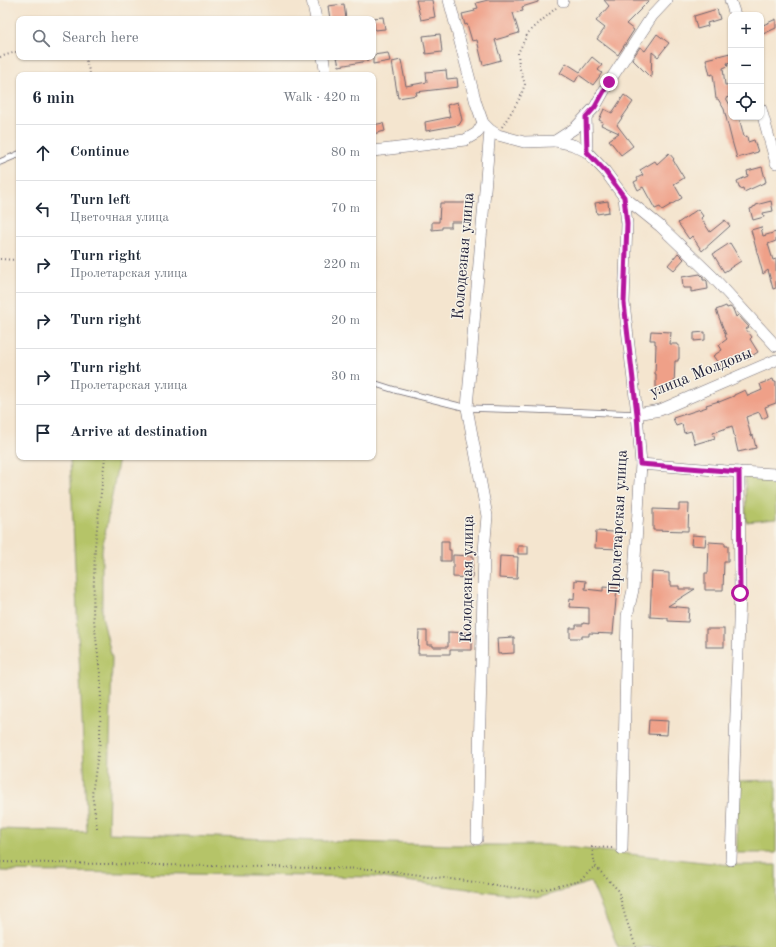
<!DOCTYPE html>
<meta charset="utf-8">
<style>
body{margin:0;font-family:"Old Standard TT",serif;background:#f6f6f7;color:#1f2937}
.controls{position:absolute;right:12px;top:12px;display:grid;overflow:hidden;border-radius:8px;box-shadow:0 1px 3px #0004}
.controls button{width:36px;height:36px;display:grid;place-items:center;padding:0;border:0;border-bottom:1px solid #e0e1e3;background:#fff;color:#1f2937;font:20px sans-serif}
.stop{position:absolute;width:12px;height:12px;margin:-9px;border:3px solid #b5179e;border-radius:50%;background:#fff}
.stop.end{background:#b5179e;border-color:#fff;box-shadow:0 1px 4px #0008}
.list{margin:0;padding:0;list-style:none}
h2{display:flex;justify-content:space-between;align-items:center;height:52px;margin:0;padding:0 16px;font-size:17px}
h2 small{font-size:13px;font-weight:400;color:#747a83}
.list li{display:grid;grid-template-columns:26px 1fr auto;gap:12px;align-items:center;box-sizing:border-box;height:56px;padding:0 16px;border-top:1px solid #e0e1e3}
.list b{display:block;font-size:15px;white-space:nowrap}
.list p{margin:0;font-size:13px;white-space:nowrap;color:#747a83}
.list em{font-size:13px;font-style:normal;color:#747a83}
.icon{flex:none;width:22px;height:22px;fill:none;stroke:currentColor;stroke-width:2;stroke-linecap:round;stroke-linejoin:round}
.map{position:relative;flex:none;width:776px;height:947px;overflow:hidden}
.search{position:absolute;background:#fff;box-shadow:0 1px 3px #0004;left:16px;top:16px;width:360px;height:44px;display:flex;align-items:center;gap:10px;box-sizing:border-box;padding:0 14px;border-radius:8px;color:#747a83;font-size:15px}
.panel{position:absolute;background:#fff;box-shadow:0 1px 3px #0004;left:16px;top:72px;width:360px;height:388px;border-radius:8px}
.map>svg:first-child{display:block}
.green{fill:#b5c467;stroke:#6c7351}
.building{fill:#efa088}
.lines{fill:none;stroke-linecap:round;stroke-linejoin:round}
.lane-casing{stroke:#6c666f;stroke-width:7}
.street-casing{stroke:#6c666f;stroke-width:12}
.path{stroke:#6c666f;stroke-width:2;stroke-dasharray:1 3;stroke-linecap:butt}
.lane{stroke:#fff;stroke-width:5.5}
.street{stroke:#fff;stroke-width:11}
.route{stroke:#b5179e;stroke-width:5}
.labels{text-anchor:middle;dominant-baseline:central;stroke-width:3;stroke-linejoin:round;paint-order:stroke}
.street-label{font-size:16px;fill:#22223b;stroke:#f7f3e8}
</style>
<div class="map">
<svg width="776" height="947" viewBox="0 0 776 947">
<rect width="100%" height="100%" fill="#f7f3e8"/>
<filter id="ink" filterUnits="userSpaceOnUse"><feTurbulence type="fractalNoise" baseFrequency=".025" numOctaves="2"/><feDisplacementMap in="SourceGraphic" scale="8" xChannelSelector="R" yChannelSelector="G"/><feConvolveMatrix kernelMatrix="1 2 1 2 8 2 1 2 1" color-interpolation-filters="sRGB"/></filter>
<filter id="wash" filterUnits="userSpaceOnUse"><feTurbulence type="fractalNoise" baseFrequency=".012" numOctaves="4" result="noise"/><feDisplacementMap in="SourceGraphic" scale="16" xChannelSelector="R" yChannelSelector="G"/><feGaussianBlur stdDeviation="0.9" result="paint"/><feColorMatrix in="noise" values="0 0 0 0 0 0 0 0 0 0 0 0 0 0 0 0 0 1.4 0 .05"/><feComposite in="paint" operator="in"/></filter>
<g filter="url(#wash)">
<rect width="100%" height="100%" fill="#f4e5cf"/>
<!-- green -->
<g class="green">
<path d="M70,457h49l-17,93v66l10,42 -4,175 214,8 131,4h94l183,20h46v82h-158l-27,-65 -53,16 -163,-21 -375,-6v-42l87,3z"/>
<path d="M745,476l31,2v41l-30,3z"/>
<path d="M776,780v73h-39v-72z"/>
</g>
<g id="blocks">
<!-- building -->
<g class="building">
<path d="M416,0h16l3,17 -14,3z"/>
<path d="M488,0h50v2l-16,5 1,4 -10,2 6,20 -24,7 6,20 -18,5 -6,-25 -5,1 -5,-17 -2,1 -3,-11 13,-3 -1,-2 4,-1 -2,-5z"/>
<path d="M604,0h46l-24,24 8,6 -16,25 -21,-16 8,-11 -9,-7 13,-15z"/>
<path d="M344,4l2,15h-16l-2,-13z"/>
<path d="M717,9l3,10 -13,4 1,3 -11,3 -3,-13z"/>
<path d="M383,17l2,12 -10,1 -2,-12z"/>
<path d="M776,19v9l-13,6 -2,-5v-3z"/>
<path d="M440,34l2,18 -16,2 -3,-18z"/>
<path d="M657,34l12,9 -11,14 -6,-5 -1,26 -19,-19 8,-12 5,4z"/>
<path d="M388,53l2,8 -17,3v-9z"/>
<path d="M730,53l1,9 -4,1 1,3 -5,2 2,17 6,-1v9h-2v4l-3,1 5,9v10h8l5,20 3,-1 1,6 6,-2 4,12 -21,6 -5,-17 -8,-32 -6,-10h-2l-3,-25 -3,1 -4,-16z"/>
<path d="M337,57h31v4l-29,5z"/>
<path d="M592,57l10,8 -4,5 4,3 -9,12 -14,-10 -4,7 -15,-9 6,-10 14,9z"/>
<path d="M401,60l5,26 21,-4 -1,-10 20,-2 1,9 10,-1 1,9 -42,5 1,3 -19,3 -6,-36z"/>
<path d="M624,95l9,7 -16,23 16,21 -12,9 -12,-15 10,-7 -18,-8 2,-3 -4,-2 5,-11 8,4z"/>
<path d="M458,102l4,18 -3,5 -33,6 -1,-9 25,-5 -3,-12z"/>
<path d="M383,123l2,8 -12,3v-9z"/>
<path d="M669,153l5,6 -1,1 11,18 -10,6 8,14 -20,12 -2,-3 -5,2 -12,-22 -5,3 -4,-8 4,-2 -1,-2 6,-3 -3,-5 15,-9 2,3z"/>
<path d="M762,167l4,15 -22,10 -1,-4 -3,1 -3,-8 11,-5 -1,-5z"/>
<path d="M608,201l1,11 -12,2 -2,-11z"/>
<path d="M771,201l2,10 -10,2 1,4 -11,3 -3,-11 3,-1v-1l3,-1v-1z"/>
<path d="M440,203h27v19h-16v5h-9v2l-10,1v-8h7z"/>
<path d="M698,209l5,7 -2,2 9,14 15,-12 5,6 -28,25 -10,-15 -3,3 -11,-16z"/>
<path d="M761,227l2,9 13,-4v9l-8,3 5,16 3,-1v29l-3,1 -5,-19 -5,4 -12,-44z"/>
<path d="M730,243l11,18 -17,11 -11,-18z"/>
<path d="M678,253l6,6 -10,11 -6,-5z"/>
<path d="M700,274l3,3v3h3l1,1 1,8 -17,3v-4h-8l-1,-11z"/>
<path d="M726,306l1,2 3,-1 3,2 3,8 2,-2 11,12 -3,2 6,8 -2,2 8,13 -11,7 -3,-5 -21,15 -10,-13 9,-6 -3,-5 8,-6 -2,-3 1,-1 -10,-25z"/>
<path d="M651,331l20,1 -1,12h7v1h2v14h-1v2h-3l-1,24h-3v6h-15v-17h-1l1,-30h-1v-4h-5z"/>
<path d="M705,332v8l-11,1v-8z"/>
<path d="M773,379l1,3 2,-1v22l-11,4 3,9 -6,3 -3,-7 -13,5 5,19 2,-1 3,13 -18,4 -6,-26 -19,7 2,5 -20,6 -4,-13 -7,2 -2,-9 -6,2 -3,-8 34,-11 -1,-2 13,-4v1l15,-6v-1l11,-5 3,6 14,-6 -2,-6z"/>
<path d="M679,504h10l-1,27 -35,-1v-21l26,1z"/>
<path d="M596,531l18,1v2h6l-1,15 -24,-1z"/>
<path d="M692,535l14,1 -1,10 -14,-1z"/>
<path d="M441,541h8v9h2v11h-10z"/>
<path d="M709,542l15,1h1v3h3v16h-4l-1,28h-18v-17h3z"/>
<rect x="518" y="546" width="10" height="8"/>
<path d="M453,555l20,1 -1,22 -19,-1z"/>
<path d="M500,556l18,1 -1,22 -18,-1z"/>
<path d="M652,572l17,1v9h2v4h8v3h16l-27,17 21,2 -1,14 -20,-1v-3l-18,-1z"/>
<path d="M575,580l11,1 -1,8 18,2v-4l14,1 -4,46 -24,-1v3h-7v2h-12v-10h6v-3h7v-2l6,1v-16l-20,-1 1,-8 4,1z"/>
<rect x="706" y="629" width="18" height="18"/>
<path d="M419,631h8v14h6v2h15v-15l24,1v17h-22v4h-32z"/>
<path d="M514,637v16l-16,1 -1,-16z"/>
<path d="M649,720l19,1 -1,14 -19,-1z"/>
</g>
</g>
</g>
<g filter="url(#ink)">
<use href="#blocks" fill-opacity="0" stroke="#6c666f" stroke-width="1"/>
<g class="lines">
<!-- lane casing -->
<g class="lane-casing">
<g id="lane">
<path d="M0,162l19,-8"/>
<path d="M373,383l22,7 72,18 68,2 102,4"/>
</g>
</g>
<!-- street casing -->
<g class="street-casing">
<g id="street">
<path d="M312,0l4,19"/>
<path d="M449,0l27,103 7,20 7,7 8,5 26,7 31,-1 20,-13 20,-21 14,-25 43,-66 15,-16"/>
<path d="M563,0v1"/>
<path d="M730,0l5,15"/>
<path d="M323,57l3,18"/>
<path d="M761,109l15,54"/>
<path d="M586,117l1,35"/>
<path d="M555,141l18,4 14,7 18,19 19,26 3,27 -3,79 13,111 4,50 -8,126 -6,26 -5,233"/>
<path d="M373,151l92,-11 12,-7 6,-10"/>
<path d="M624,197l36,29 52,50 64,70"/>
<path d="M637,414l23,-4 116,-50"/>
<path d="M641,464l98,8 37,2"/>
<path d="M477,839l7,-288 3,-35 -20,-108 23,-278"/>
<path d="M731,860l9,-267 -1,-121"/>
</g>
</g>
<!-- path -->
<g class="path">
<path d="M0,57l19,-6"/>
<path d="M85,57l5,17 2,1"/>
<path d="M502,127l18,-29 5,-14 -6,-18 -1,-13 10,-20 29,-26"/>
<path d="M0,259l19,1"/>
<path d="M97,828l-5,-34 8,-53 1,-59 -8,-71 2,-65 10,-89"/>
<path d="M612,848l-20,-1 3,19 23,24 8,29 10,28"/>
<path d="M0,862l373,7 94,12 70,10 43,-10 15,-15"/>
</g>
<!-- lane -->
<use href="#lane" class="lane"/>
<!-- street -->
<use href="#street" class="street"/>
</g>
</g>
<g class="lines" filter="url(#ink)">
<!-- route -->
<path class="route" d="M609,82l-14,25 -9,10 1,35 18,19 19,26 3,27 -3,79 13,111 3,50 99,8 1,121"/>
</g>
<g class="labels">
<!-- street labels -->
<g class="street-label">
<text transform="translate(464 256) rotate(-85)">Колодезная улица</text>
<text transform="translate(701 373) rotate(-22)">улица Молдовы</text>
<text transform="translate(619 522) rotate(-87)">Пролетарская улица</text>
<text transform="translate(468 579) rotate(-89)">Колодезная улица</text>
</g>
</g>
</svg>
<div class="controls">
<button>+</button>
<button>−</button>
<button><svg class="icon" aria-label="locate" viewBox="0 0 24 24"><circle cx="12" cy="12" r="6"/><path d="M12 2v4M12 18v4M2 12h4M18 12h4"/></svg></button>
</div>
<div class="stop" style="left:740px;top:593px"></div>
<div class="stop end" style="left:609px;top:82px"></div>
<div class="search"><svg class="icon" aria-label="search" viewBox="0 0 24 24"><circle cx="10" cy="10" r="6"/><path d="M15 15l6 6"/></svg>Search here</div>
<section class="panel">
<h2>6 min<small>Walk · 420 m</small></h2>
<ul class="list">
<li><svg class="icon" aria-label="ahead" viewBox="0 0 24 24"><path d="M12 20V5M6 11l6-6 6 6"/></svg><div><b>Continue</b></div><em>80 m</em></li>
<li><svg class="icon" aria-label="left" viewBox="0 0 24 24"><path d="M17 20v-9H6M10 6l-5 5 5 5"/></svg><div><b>Turn left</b><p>Цветочная улица</p></div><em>70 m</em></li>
<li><svg class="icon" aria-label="right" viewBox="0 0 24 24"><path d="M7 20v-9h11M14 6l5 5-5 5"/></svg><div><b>Turn right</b><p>Пролетарская улица</p></div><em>220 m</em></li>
<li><svg class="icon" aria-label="right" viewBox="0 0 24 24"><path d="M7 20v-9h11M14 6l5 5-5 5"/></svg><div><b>Turn right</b></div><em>20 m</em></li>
<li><svg class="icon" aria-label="right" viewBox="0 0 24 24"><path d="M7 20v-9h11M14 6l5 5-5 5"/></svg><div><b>Turn right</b><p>Пролетарская улица</p></div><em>30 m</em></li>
<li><svg class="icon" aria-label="arrive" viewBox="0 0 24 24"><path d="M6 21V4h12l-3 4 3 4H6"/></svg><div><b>Arrive at destination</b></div></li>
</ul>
</section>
</div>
